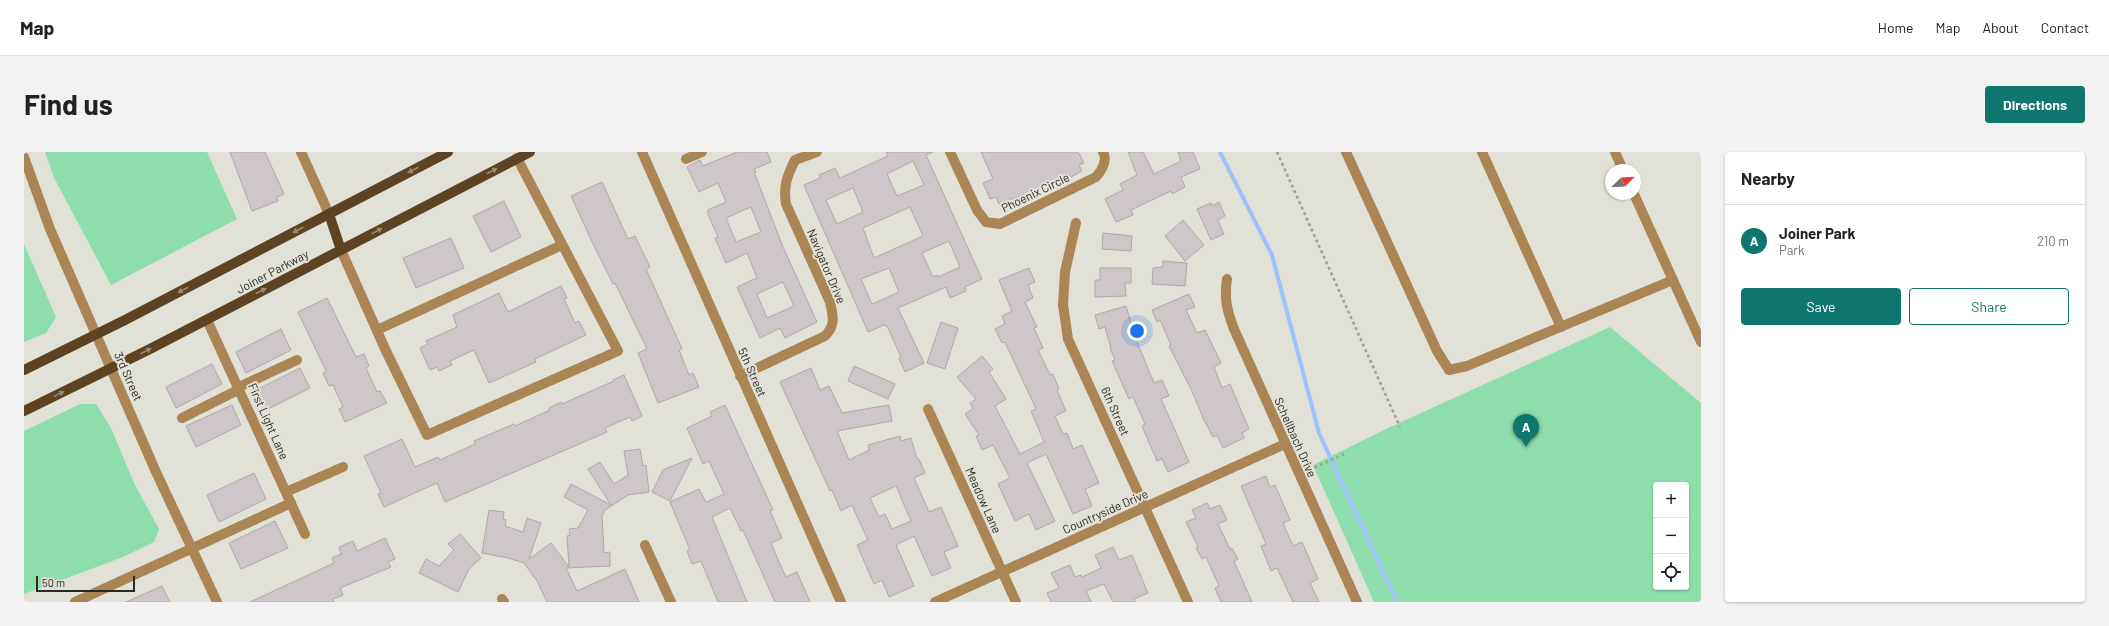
<!DOCTYPE html>
<meta charset="utf-8">
<style>
body{margin:0;font-family:Barlow,sans-serif;background:#f2f2f2;color:#202124}
.controls{position:absolute;right:12px;bottom:12px;display:grid;overflow:hidden;border-radius:4px;box-shadow:0 1px 3px #0004}
.controls button{width:36px;height:36px;display:grid;place-items:center;padding:0;border:0;border-bottom:1px solid #e0e0e0;background:#fff;color:#202124;font:20px sans-serif}
.compass{position:absolute;left:1581px;top:12px;width:36px;height:36px;border-radius:50%;background:#fff;box-shadow:0 1px 3px #0004;rotate:66deg}
.scale{position:absolute;left:12px;bottom:10px;width:99px;box-sizing:border-box;padding-left:4px;border:2px solid #2a2926;border-top:0;font-size:11px;line-height:14px;white-space:nowrap;color:#2a2926;-webkit-text-stroke:3px #e2e1d8;paint-order:stroke}
.you{position:absolute;left:1113px;top:179px;width:14px;height:14px;margin:-10px;border:3px solid #fff;border-radius:50%;background:#1a73e8;box-shadow:0 0 0 6px #1a73e833}
.badge{display:grid;place-items:center;width:26px;height:26px;border-radius:50%;background:#0f766e;color:#fff;font-size:13px;font-weight:700}
.pin{position:absolute;translate:-50% -33px;filter:drop-shadow(0 1px 2px #0008)}
.pin::after{content:'';position:absolute;top:21px;width:14px;height:12px;background:inherit;clip-path:polygon(0 0,100% 0,50% 100%)}
.list{margin:0;padding:0;list-style:none}
h2{display:flex;justify-content:space-between;align-items:center;height:52px;margin:0;padding:0 16px;font-size:17px}
h2 small{font-size:13px;font-weight:400;color:#757577}
.list li{display:grid;grid-template-columns:26px 1fr auto;gap:12px;align-items:center;box-sizing:border-box;height:72px;padding:0 16px;border-top:1px solid #e0e0e0}
.list b{display:block;font-size:15px;white-space:nowrap}
.list p{margin:0;font-size:13px;white-space:nowrap;color:#757577}
.list em{font-size:13px;font-style:normal;color:#757577}
.actions{display:flex;gap:8px;padding:12px 16px}
.actions a{flex:1;padding:9px 0;border:1px solid #0f766e;border-radius:4px;text-align:center;font-size:14px;color:#0f766e}
.actions .main{background:#0f766e;color:#fff}
.icon{flex:none;width:22px;height:22px;fill:none;stroke:currentColor;stroke-width:2;stroke-linecap:round;stroke-linejoin:round}
.map{position:relative;flex:none;width:1677px;height:450px;overflow:hidden;border-radius:4px}
header{display:flex;align-items:center;gap:24px;box-sizing:border-box;height:56px;padding:0 20px;background:#fff;border-bottom:1px solid #e0e0e0}
header strong{font-size:19px}
nav{display:flex;gap:22px;margin-inline-start:auto;font-size:14px}
.intro{display:flex;align-items:center;justify-content:space-between;box-sizing:border-box;height:96px;padding:0 24px}
h1{margin:0;font-size:28px}
.button{padding:10px 18px;border-radius:4px;background:#0f766e;color:#fff;font-size:14px;font-weight:700}
main{display:flex;gap:24px;padding:0 24px}
aside{flex:1;background:#fff;border-radius:4px;box-shadow:0 1px 3px #0004}
.map>svg:first-child{display:block}
.green{fill:#8ddeac;fill-rule:evenodd}
.lines{fill:none;stroke-linecap:round;stroke-linejoin:round}
.stream{stroke:#9ec2fe;stroke-width:4}
.building{fill:#cfc6c9;stroke:#b0a7a9;fill-rule:evenodd}
.path{stroke:#a1a099;stroke-width:2.5;stroke-dasharray:3 3;stroke-linecap:butt}
.minor{stroke:#a98654;stroke-width:10}
.major{stroke:#5c4422;stroke-width:10}
.oneway{fill:#988b74}
.labels{text-anchor:middle;dominant-baseline:central;stroke-width:4;stroke-linejoin:round;paint-order:stroke}
.street-label{font-size:12px;fill:#2a2926;stroke:#e2e1d8}
</style>
<header>
<strong>Map</strong>
<nav><a>Home</a><a>Map</a><a>About</a><a>Contact</a></nav>
</header>
<div class="intro"><h1>Find us</h1><a class="button">Directions</a></div>
<main>
<div class="map">
<svg width="1677" height="450" viewBox="0 0 1677 450">
<rect width="100%" height="100%" fill="#e2e1d8"/>
<!-- green -->
<g class="green">
<path d="M21,0h162l30,67 -126,66 -57,-107z"/>
<path d="M0,92l32,73 -10,16 -22,9z"/>
<path d="M1586,175l91,76v199h-327l-61,-137 75,-37zM1632,333h30v102h-30z"/>
<path d="M56,252h16l15,24 23,55 25,46 -5,13 -31,15 -99,37v-163z"/>
</g>
<g class="lines">
<!-- stream -->
<path class="stream" d="M1196,0l52,103 47,178 78,169"/>
</g>
<!-- building -->
<g class="building">
<path d="M206,0h35l19,42 -7,3 1,4 -26,10z"/>
<path d="M713,0h30l4,10 -17,7 2,3h-2l29,75 34,75 -32,16 -5,-10 -20,10 -23,-51 20,-9 -10,-25 -21,10 -11,-25 3,-1 -10,-23v-4l18,-8 -8,-19 -19,9 -12,-25 13,-7 3,6zM727,55l10,25 -25,10 -10,-24zM759,130l11,24 -27,12 -10,-24z"/>
<path d="M862,0h47l-7,3 56,124 -17,8 1,4 -16,7 -4,-11 -48,21 26,55 -19,9 -6,-14 2,-1 -14,-31 -3,-1 -16,7 -64,-147 16,-7 -1,-3 16,-7 5,10 48,-22zM889,9l11,24 -27,11 -10,-22zM829,36l10,24 -26,12 -11,-24zM886,55l13,29 -49,22 -11,-30zM925,89l11,26 -22,10 -1,-2 -4,2 -11,-24zM865,116l10,24 -27,12 -11,-25z"/>
<path d="M957,0h97l6,11 -5,2 3,6 -11,6 -1,-2 -55,25 -1,-2 -15,6 -3,-7 -6,2 -7,-16 10,-4z"/>
<path d="M1104,0h15l11,22 27,-13 -3,-9h15l7,17 -19,8 4,10 -13,7 -1,-3 -40,19 2,5 -17,7 -11,-23 18,-9 -3,-6 17,-9z"/>
<path d="M578,30l26,57 7,-3 15,31 -4,2 36,80 -3,1 10,25 4,-2 6,14 -41,16 -20,-50 9,-4 -32,-66 -2,1 -20,-40 -22,-48z"/>
<path d="M480,49l17,36 -30,15 -18,-36z"/>
<path d="M1195,50l6,14 -7,4 6,14 -13,6 -14,-31 14,-6 1,3z"/>
<path d="M1159,68l21,25 -19,16 -20,-25z"/>
<path d="M1079,81l29,3 -1,15 -29,-2z"/>
<path d="M427,86l13,30 -48,20 -13,-30z"/>
<path d="M1139,109l24,2 -2,23 -33,-2 1,-16 10,-1z"/>
<path d="M1005,116l6,14 -7,3 5,13 -8,4 12,25 -3,1 9,20 -5,2 12,25 3,-1 6,15 -2,1 9,21 -11,5 8,18 4,-1 6,16 9,-4 17,38 -14,6 7,17 -19,8 -27,-60 -19,9 28,58 -19,9 -7,-16 -14,7 -17,-37 12,-6 -17,-33 -11,5 -6,-14 3,-1 -14,-21 8,-5 -3,-6 6,-4 -19,-22 25,-21 11,13 -4,3 17,27 -11,7 25,48 24,-12 -13,-31 5,-2 -31,-67 -3,1 -7,-14 10,-5 -3,-8 10,-5 -13,-31z"/>
<path d="M1076,116h31v15h-6l1,13 -31,1v-17h5z"/>
<path d="M537,134l6,12 -3,1 11,24 4,-2 7,14 -51,24 1,3 -47,21 -15,-33 -24,11 2,4 -13,6 -2,-4 -7,3 -10,-22 8,-4 -2,-3 31,-14 -4,-12 46,-22 9,19z"/>
<path d="M1165,142l6,13 -9,3 11,23 8,-3 16,33 -7,4 8,21 8,-4 19,45 -7,4 2,5 -21,10 -6,-13 -4,2 -9,-17 -12,-29 -23,-45 2,-1 -11,-25 -3,2 -5,-12z"/>
<path d="M303,146l29,59 8,-3 5,12 -3,2 11,24 3,-1 7,12 -42,19 -6,-13 4,-2 -10,-22 -4,1 -6,-13 3,-2 -28,-59z"/>
<path d="M1102,154l9,31 19,46 8,-3 7,16 -8,3 28,63 -21,10 -6,-13 -5,2 -15,-35 3,-2 -12,-27 -4,2 -17,-38 3,-1 -5,-12h1l-6,-21 -6,2 -4,-14z"/>
<path d="M917,170l17,6 -13,41 -18,-6z"/>
<path d="M257,177l10,21 -45,23 -10,-21z"/>
<path d="M188,212l10,20 -46,24 -10,-21z"/>
<path d="M830,214l41,18 -7,15 -40,-18z"/>
<path d="M276,216l10,20 -46,23 -10,-20z"/>
<path d="M787,216l9,22 9,-4 13,27 47,-8 3,16 -55,10 12,29 20,-10 -1,-5 32,-9 1,5 10,-3 6,21h2l6,14 -11,5 15,34 12,-5 17,39 -14,6 7,16 -19,8 -18,-40 -18,9 18,41 -25,11 -7,-17 -8,4 -17,-39 11,-5 -9,-19 -7,-16 -11,6 -9,-21 -2,1 -50,-109zM872,334l15,35 -19,8 -7,-15 -6,3 -9,-19z"/>
<path d="M600,223l18,41 -10,5 -2,-4 -25,11 2,4 -162,70 -8,-19 -53,24 -6,-13 3,-1 -17,-37 38,-17 13,28 23,-10 2,3 35,-16 -1,-3 40,-17 1,2 35,-16 -1,-2 12,-6 1,2 52,-23 -1,-1z"/>
<path d="M208,253l9,20 -45,22 -10,-21z"/>
<path d="M701,253l48,105 -3,1 12,27 -11,5 8,19 7,15 11,-5 13,30h-35l-32,-72 -2,1 -11,-23 -18,9 35,85h-29l-17,-41 -9,3 -5,-13 3,-1 -20,-48 29,-13 7,13 18,-8 -15,-33 -6,3 -16,-36 25,-12 -2,-4z"/>
<path d="M616,297l3,17 3,-1 3,27 -21,3 -23,15 -3,6 2,37 6,-1v14l-44,2 11,23 48,-22 14,33h-92l-10,-21 -13,-18 -16,-5 -26,-5 7,-43 15,2 -1,7 3,1 -1,6 18,6 4,-14 14,5 -12,36 22,-16 18,24 -2,-31 3,-1 -1,-6 9,-1 10,-18 -24,-13 7,-13 40,21 -23,-36 12,-7 14,22 14,-9 -4,-24z"/>
<path d="M668,306l-22,43 -18,-9 11,-22z"/>
<path d="M230,321l12,26 -47,23 -12,-27z"/>
<path d="M1242,324l4,11 5,-2 15,35 -7,3 10,23 9,-4 16,37 -8,4 9,19h-26l-16,-34 -6,3 -10,-25 5,-2 -25,-58z"/>
<path d="M1183,351l3,6 10,-4 7,15 -9,4 12,25 2,-1 6,11 -4,2 18,41h-31l-6,-14 4,-2 -13,-29 -4,2 -6,-11 2,-1 -12,-25 10,-4 -4,-8z"/>
<path d="M251,369l13,27 -47,21 -12,-26z"/>
<path d="M436,382l21,24 -12,11 -11,23 -39,-19 7,-14 13,7 15,-16 -6,-6z"/>
<path d="M361,386l10,21 -7,3 3,5 -51,21 3,7 -10,4 1,3h-84l84,-39 -2,-5 9,-4 -2,-7 14,-6 4,10z"/>
<path d="M1089,395l6,13 13,-5 16,38 -14,6 1,3h-22l-9,-18 -18,7 5,11h-40l-4,-9 12,-5 -8,-15 19,-8 5,12 6,-2 1,2 19,-9 -6,-13z"/>
<path d="M138,434l8,16h-44z"/>
</g>
<g class="lines">
<!-- path -->
<g class="path">
<path d="M1253,0l123,275"/>
<path d="M1285,318l35,-16"/>
</g>
<!-- minor -->
<g class="minor">
<path d="M277,0l28,62"/>
<path d="M618,0l199,450"/>
<path d="M926,0l27,58 9,12 14,2 96,-47c6,-7 12,-16 7,-25"/>
<path d="M1322,0l91,199 12,19 18,-4 206,-86"/>
<path d="M1458,0l79,175"/>
<path d="M1591,0l8,18"/>
<path d="M0,5l26,72 106,243 61,130"/>
<path d="M662,7l16,-7"/>
<path d="M1610,42l67,148"/>
<path d="M1052,71l-11,49 -2,33 5,34 120,263"/>
<path d="M317,98l45,101 41,84 191,-84 -101,-193"/>
<path d="M1203,127c-3,19 0,32 7,50l123,273"/>
<path d="M183,168l98,214"/>
<path d="M353,178l185,-85"/>
<path d="M716,224l85,-40c11,-11 8,-20 5,-34l-44,-98c-3,-17 1,-28 9,-44l22,-8"/>
<path d="M904,257l88,193"/>
<path d="M158,266l52,-26 5,-5 58,-27"/>
<path d="M262,340l57,-25"/>
<path d="M621,393l26,57"/>
<path d="M478,447l2,3"/>
<path d="M51,450l216,-99"/>
<path d="M911,450l350,-158"/>
</g>
<!-- major -->
<g class="major">
<path d="M305,62l12,36"/>
<path d="M0,218l101,-50 323,-168"/>
<path d="M0,259l124,-61 382,-198"/>
</g>
</g>
<!-- one-way arrows -->
<defs><path id="oneway-solid" d="M-6-.8H1V-3.2L6.5 0L1 3.2V.8H-6Z"/></defs>
<g class="oneway">
<use href="#oneway-solid" transform="translate(389 18) rotate(152)"/>
<use href="#oneway-solid" transform="translate(468 19) rotate(-27)"/>
<use href="#oneway-solid" transform="translate(274 78) rotate(152)"/>
<use href="#oneway-solid" transform="translate(353 79) rotate(-28)"/>
<use href="#oneway-solid" transform="translate(159 138) rotate(152)"/>
<use href="#oneway-solid" transform="translate(237 139) rotate(-28)"/>
<use href="#oneway-solid" transform="translate(122 199) rotate(-27)"/>
<use href="#oneway-solid" transform="translate(35 242) rotate(-26)"/>
</g>
<g class="labels">
<!-- street labels -->
<g class="street-label">
<text transform="translate(1011 40) rotate(-26)">Phoenix Circle</text>
<text transform="translate(803 114) rotate(67)">Navigator Drive</text>
<text transform="translate(248 119) rotate(-28)">Joiner Parkway</text>
<text transform="translate(729 220) rotate(66)">5th Street</text>
<text transform="translate(105 224) rotate(66)">3rd Street</text>
<text transform="translate(1092 259) rotate(66)">6th Street</text>
<text transform="translate(245 269) rotate(66)">First Light Lane</text>
<text transform="translate(1272 285) rotate(66)">Schellbach Drive</text>
<text transform="translate(960 348) rotate(66)">Meadow Lane</text>
<text transform="translate(1081 359) rotate(-24)">Countryside Drive</text>
</g>
</g>
</svg>
<div class="controls">
<button>+</button>
<button>−</button>
<button><svg class="icon" aria-label="locate" viewBox="0 0 24 24"><circle cx="12" cy="12" r="6"/><path d="M12 2v4M12 18v4M2 12h4M18 12h4"/></svg></button>
</div>
<svg class="compass" viewBox="-18 -18 36 36"><path d="M0-13l5 13h-10z" fill="#e53935"/><path d="M0 13l5-13h-10z" fill="#757577"/></svg>
<div class="scale">50 m</div>
<div class="you"></div>
<div class="pin badge" style="left:1502px;top:295px">A</div>
</div>
<aside>
<h2>Nearby<small></small></h2>
<ul class="list">
<li><span class="badge">A</span><div><b>Joiner Park</b><p>Park</p></div><em>210 m</em></li>
</ul>
<div class="actions"><a class="main">Save</a><a>Share</a></div>
</aside>
</main>
